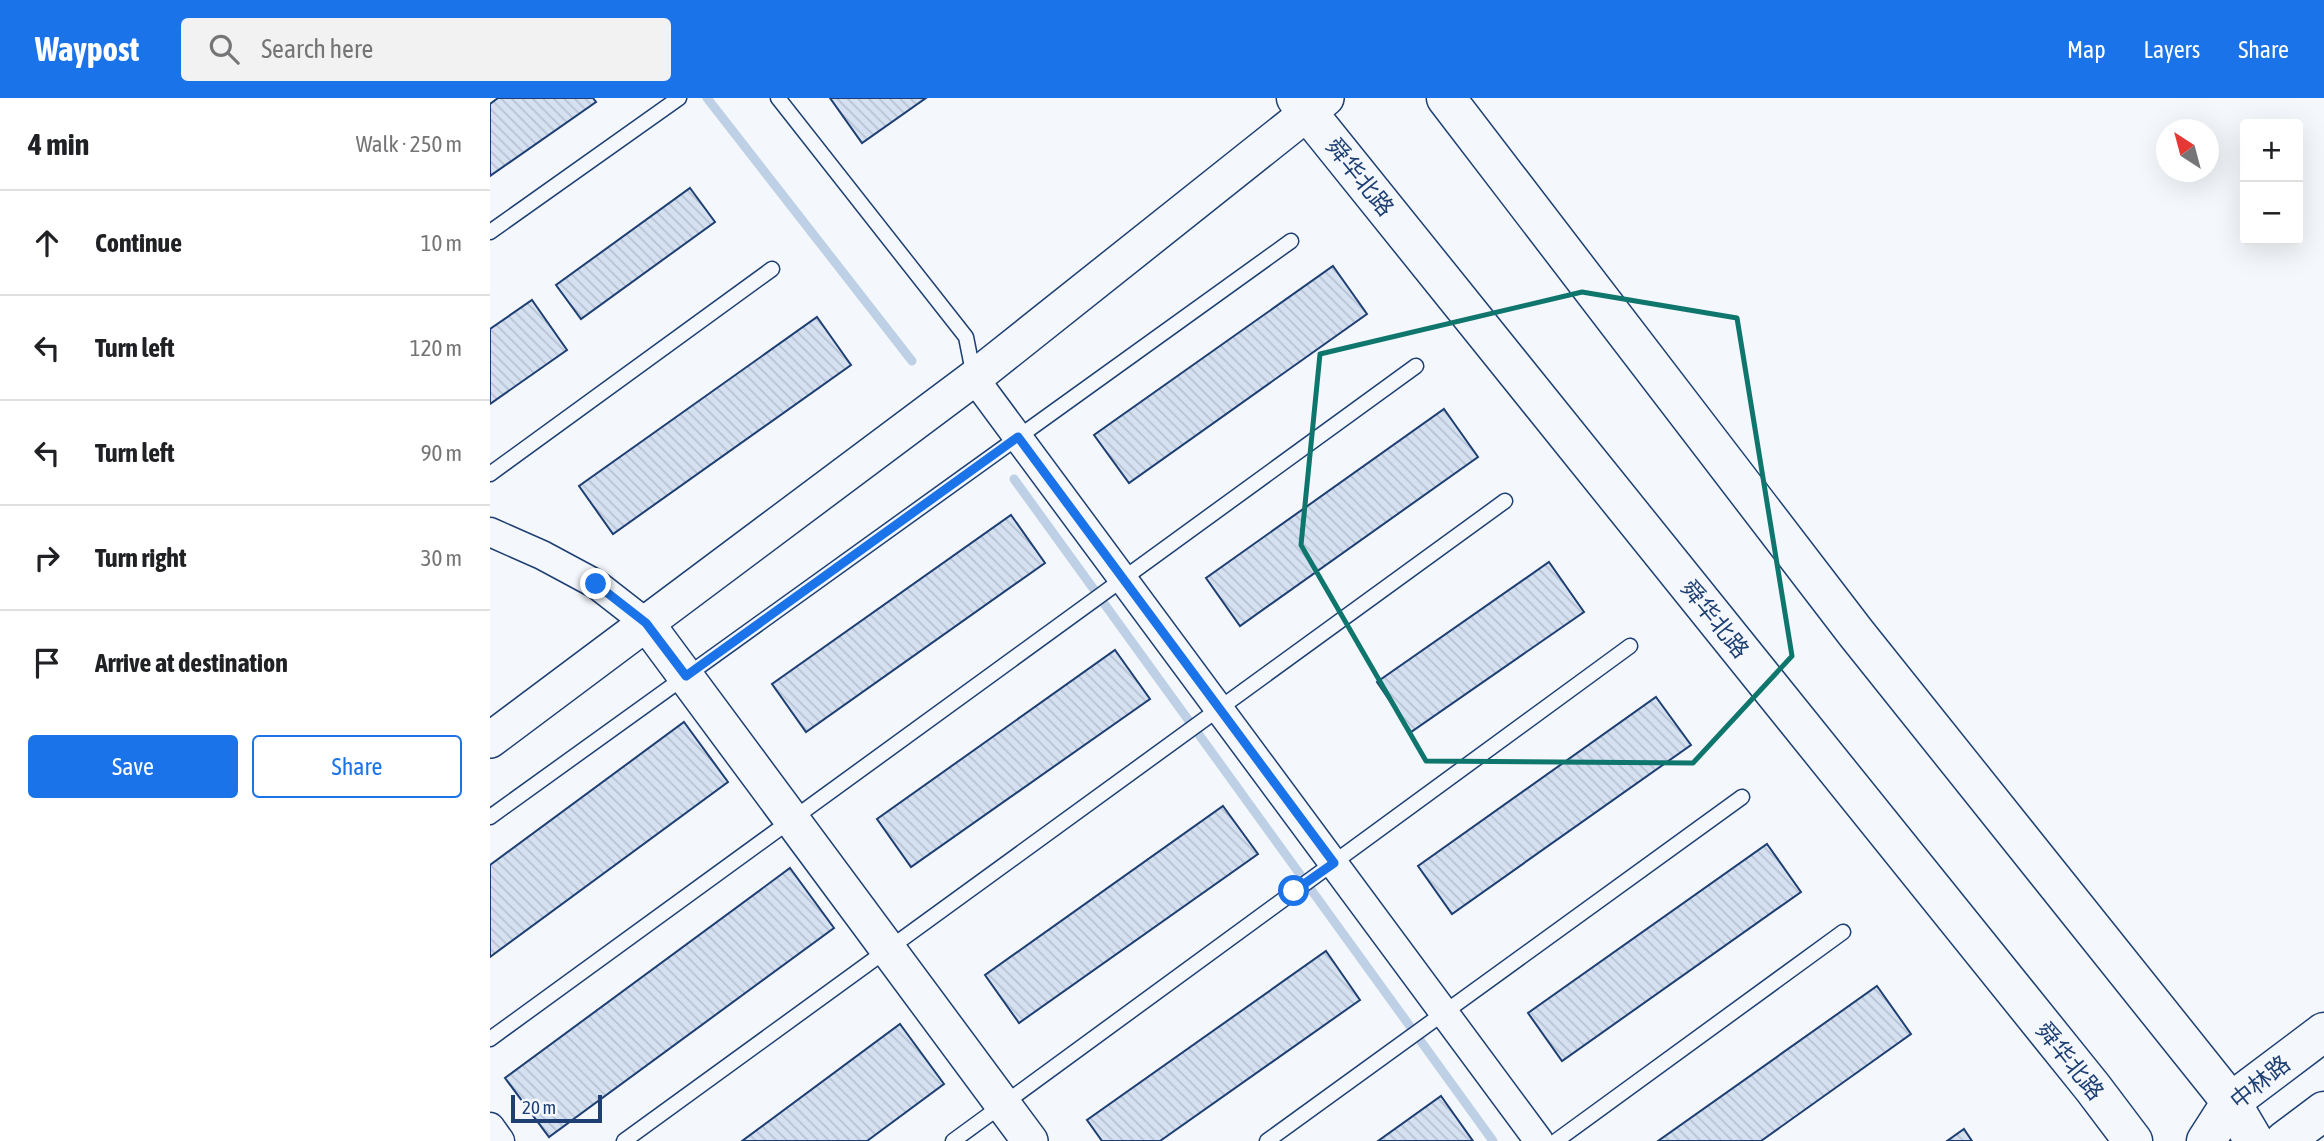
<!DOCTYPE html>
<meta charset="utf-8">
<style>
body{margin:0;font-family:"Asap Condensed","Noto Sans SC",sans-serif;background:#f2f2f2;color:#202124}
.controls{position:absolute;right:21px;top:21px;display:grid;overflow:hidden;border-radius:7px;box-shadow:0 7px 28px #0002}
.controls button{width:63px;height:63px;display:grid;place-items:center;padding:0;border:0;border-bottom:2px solid #e0e0e0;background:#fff;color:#202124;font:35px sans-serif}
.compass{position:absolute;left:1666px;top:21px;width:63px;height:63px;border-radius:50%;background:#fff;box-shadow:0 7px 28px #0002;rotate:324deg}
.scale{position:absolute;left:21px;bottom:18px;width:91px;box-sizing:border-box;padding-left:7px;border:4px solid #1d3f73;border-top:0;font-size:19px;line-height:24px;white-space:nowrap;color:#1d3f73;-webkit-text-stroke:5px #f4f7fb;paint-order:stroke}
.stop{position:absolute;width:21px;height:21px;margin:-16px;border:5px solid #1a73e8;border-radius:50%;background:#fff}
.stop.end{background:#1a73e8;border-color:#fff;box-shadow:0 2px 7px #0008}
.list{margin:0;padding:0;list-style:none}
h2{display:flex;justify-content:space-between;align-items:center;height:91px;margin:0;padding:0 28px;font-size:30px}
h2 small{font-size:23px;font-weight:400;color:#757577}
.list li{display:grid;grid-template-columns:46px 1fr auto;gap:21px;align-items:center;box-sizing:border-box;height:105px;padding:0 28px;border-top:2px solid #e0e0e0}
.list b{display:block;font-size:26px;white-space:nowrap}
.list em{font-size:23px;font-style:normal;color:#757577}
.actions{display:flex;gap:14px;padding:21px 28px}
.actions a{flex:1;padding:16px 0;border:2px solid #1a73e8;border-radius:7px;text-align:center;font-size:24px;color:#1a73e8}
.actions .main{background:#1a73e8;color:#fff}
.icon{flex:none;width:38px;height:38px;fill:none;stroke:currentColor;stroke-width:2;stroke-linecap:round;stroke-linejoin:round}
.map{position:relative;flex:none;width:1834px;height:1043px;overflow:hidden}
header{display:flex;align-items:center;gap:42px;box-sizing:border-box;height:98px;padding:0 35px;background:#1a73e8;color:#fff}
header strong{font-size:33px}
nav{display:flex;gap:38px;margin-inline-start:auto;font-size:24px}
.search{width:490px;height:63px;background:#f2f2f2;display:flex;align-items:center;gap:18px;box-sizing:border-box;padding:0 24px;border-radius:7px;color:#757577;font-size:26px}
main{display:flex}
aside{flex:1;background:#fff}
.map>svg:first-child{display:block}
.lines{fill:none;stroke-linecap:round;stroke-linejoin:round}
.stream{stroke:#bed0e5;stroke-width:9}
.building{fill:url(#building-back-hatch);stroke:#1d3f73;stroke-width:2}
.service-casing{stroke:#1d3f73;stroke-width:17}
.minor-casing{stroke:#1d3f73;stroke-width:31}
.tertiary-casing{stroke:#1d3f73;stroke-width:38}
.secondary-casing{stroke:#1d3f73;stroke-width:41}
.primary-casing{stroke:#1d3f73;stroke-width:41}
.service{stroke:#f4f7fb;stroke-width:14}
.minor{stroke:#f4f7fb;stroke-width:28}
.tertiary{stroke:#f4f7fb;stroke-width:35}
.secondary{stroke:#f4f7fb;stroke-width:38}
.primary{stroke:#f4f7fb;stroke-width:38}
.route{stroke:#1a73e8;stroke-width:9}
.marked{fill:none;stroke:#0f766e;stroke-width:5;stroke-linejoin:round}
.labels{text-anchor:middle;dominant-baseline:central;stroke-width:5;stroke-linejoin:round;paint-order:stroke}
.street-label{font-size:23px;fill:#1d3f73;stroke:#f4f7fb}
</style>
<header>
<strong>Waypost</strong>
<div class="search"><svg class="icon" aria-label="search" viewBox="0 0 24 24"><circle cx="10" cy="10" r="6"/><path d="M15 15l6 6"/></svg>Search here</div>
<nav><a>Map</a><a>Layers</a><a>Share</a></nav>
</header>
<main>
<aside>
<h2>4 min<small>Walk · 250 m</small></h2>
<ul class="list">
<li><svg class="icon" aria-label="ahead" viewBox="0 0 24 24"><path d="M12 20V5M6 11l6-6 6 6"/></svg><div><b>Continue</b></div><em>10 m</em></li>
<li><svg class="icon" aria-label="left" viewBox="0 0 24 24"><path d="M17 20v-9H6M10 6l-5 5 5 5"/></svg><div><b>Turn left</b></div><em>120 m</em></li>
<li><svg class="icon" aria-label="left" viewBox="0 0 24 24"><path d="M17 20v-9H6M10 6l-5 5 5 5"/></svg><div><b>Turn left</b></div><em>90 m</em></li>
<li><svg class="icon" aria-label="right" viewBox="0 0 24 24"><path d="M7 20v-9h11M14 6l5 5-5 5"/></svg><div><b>Turn right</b></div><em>30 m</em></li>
<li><svg class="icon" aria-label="arrive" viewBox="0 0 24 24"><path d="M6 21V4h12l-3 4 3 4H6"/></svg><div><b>Arrive at destination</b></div></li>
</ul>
<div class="actions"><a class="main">Save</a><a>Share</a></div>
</aside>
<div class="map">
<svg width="1834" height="1043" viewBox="0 0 1834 1043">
<defs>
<pattern id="building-back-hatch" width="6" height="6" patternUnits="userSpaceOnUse" patternTransform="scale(1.75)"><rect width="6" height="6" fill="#d5e0f0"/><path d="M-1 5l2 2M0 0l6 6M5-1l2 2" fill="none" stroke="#b6c1d1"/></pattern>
</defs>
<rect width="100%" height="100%" fill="#f4f7fb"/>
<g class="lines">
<!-- stream -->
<g class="stream">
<path d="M217,0l205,263"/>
<path d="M524,381l479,662"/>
</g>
</g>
<!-- building -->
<g class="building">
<path d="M8,0h95l3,4 -106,74v-72z"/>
<path d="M340,0h96l-64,45z"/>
<path d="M200,90l25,34 -134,97 -25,-34z"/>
<path d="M843,168l34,48 -238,169 -35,-48z"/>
<path d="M42,202l35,50 -77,54v-75z"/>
<path d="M327,219l34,48 -238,169 -34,-48z"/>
<path d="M954,311l34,48 -238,169 -34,-48z"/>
<path d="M521,417l34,48 -239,169 -34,-48z"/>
<path d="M1059,464l35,50 -173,120 -34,-50z"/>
<path d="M625,552l35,49 -239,168 -34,-48z"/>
<path d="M1166,599l35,48 -239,169 -34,-48z"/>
<path d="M194,624l44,60 -238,175v-92z"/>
<path d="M733,708l35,48 -239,169 -34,-48z"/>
<path d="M1277,746l34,48 -239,169 -34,-48z"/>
<path d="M300,770l44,60 -285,209 -44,-59z"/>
<path d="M836,853l34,49 -200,141h-58l-15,-21z"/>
<path d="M1387,888l34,48 -150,107h-103z"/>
<path d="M410,926l44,60 -77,57h-125z"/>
<path d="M951,998l32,45h-95z"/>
<path d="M1474,1031l8,12h-25z"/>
</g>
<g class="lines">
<!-- service casing -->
<g class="service-casing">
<g id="service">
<path d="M288,0l188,239 8,40"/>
<path d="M0,134l189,-134"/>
<path d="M0,376l282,-205"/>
<path d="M0,719l801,-576"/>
<path d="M0,941l926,-673"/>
<path d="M134,1043l881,-640"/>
<path d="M463,1043l677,-495"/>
<path d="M777,1043l475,-344"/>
<path d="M1066,1043l287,-209"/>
</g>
</g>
<!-- minor casing -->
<g class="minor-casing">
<g id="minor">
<path d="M484,280l565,763"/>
<path d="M0,434l52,23 54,29 50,39"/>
<path d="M0,1029l10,14"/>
</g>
</g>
<!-- tertiary casing -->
<g class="tertiary-casing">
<g id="tertiary">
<path d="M156,525l384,518"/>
<path d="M0,642l484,-362 352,-280"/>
</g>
</g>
<!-- secondary casing -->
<g class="secondary-casing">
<g id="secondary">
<path d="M1716,1043l25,-39 93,-70"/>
<path d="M1794,1043l40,-30"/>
</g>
</g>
<!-- primary casing -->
<g class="primary-casing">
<g id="primary">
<path d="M806,0l797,990 40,53"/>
<path d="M956,0l410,535 375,469 23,39"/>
</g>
</g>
<!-- service -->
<use href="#service" class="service"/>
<!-- minor -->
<use href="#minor" class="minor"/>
<!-- tertiary -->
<use href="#tertiary" class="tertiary"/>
<!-- secondary -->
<use href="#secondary" class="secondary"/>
<!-- primary -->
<use href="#primary" class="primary"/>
</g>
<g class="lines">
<!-- route -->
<path class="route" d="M106,486l50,39 40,53 332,-239 316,426 -40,28"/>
</g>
<!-- marked area -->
<path class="marked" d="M1092,194l155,26 55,338 -99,107 -267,-2 -125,-216 19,-191z"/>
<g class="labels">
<!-- street labels -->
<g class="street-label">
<text transform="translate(870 79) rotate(51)">舜华北路</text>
<text transform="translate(1225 521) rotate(51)">舜华北路</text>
<text transform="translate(1580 963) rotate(51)">舜华北路</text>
<text transform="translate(1770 984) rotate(-39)">中林路</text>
</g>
</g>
</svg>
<div class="controls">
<button>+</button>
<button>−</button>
</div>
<svg class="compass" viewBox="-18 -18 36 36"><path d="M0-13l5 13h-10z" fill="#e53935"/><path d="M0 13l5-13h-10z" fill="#757577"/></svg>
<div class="scale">20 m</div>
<div class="stop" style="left:804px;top:793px"></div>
<div class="stop end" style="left:106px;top:486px"></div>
</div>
</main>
